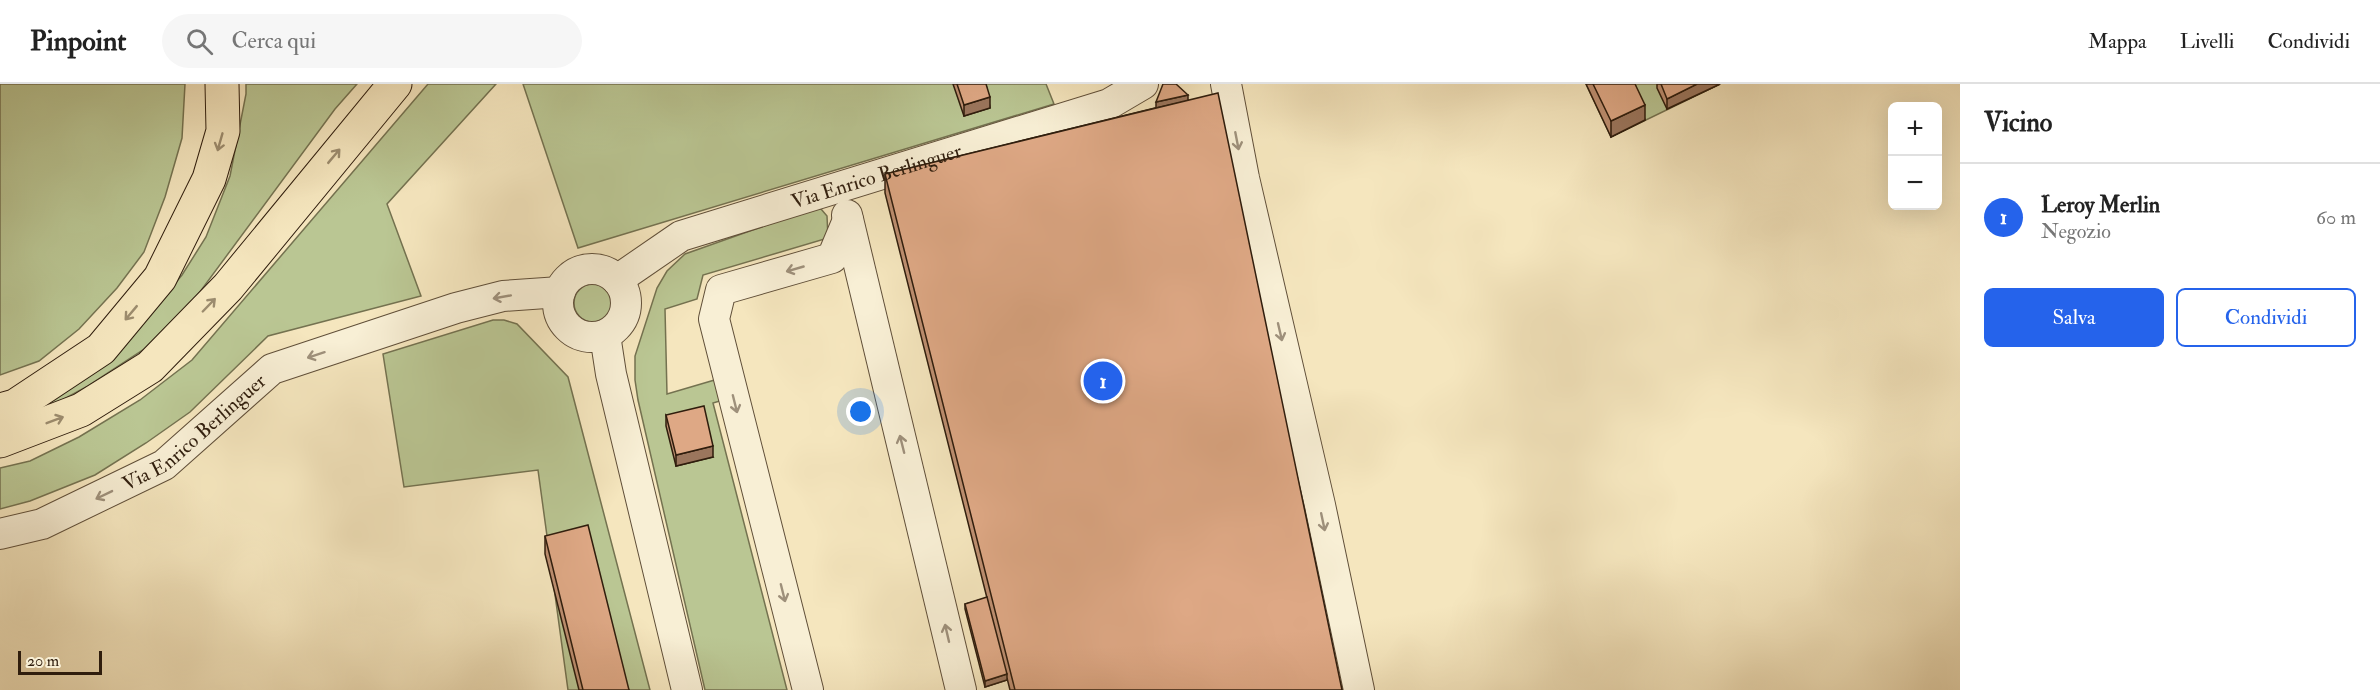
<!DOCTYPE html>
<html lang="it">
<meta charset="utf-8">
<style>
body{margin:0;font-family:"IM FELL Double Pica",serif;background:#f6f6f6;color:#222}
.controls{position:absolute;right:18px;top:18px;display:grid;overflow:hidden;border-radius:9px;box-shadow:0 6px 24px #0002}
.controls button{width:54px;height:54px;display:grid;place-items:center;padding:0;border:0;border-bottom:2px solid #e0e0e0;background:#fff;color:#222;font:30px sans-serif}
.scale{position:absolute;left:18px;bottom:15px;width:84px;box-sizing:border-box;padding-left:6px;border:3px solid #2f1d0d;border-top:0;font-size:16px;line-height:21px;white-space:nowrap;color:#2f1d0d;-webkit-text-stroke:4px #f8efd5;paint-order:stroke}
.you{position:absolute;left:861px;top:328px;width:21px;height:21px;margin:-15px;border:4px solid #fff;border-radius:50%;background:#1a73e8;box-shadow:0 0 0 9px #1a73e833}
.badge{display:grid;place-items:center;width:39px;height:39px;border-radius:50%;background:#2563eb;color:#fff;font-size:20px;font-weight:700}
.pin{position:absolute;translate:-50% -50%;border:3px solid #fff;box-shadow:0 2px 6px #0006}
.list{margin:0;padding:0;list-style:none}
h2{display:flex;justify-content:space-between;align-items:center;height:78px;margin:0;padding:0 24px;font-size:26px}
h2 small{font-size:20px;font-weight:400;color:#767676}
.list li{display:grid;grid-template-columns:39px 1fr auto;gap:18px;align-items:center;box-sizing:border-box;height:108px;padding:0 24px;border-top:2px solid #e0e0e0}
.list b{display:block;font-size:22px;white-space:nowrap}
.list p{margin:0;font-size:20px;white-space:nowrap;color:#767676}
.list em{font-size:20px;font-style:normal;color:#767676}
.actions{display:flex;gap:12px;padding:18px 24px}
.actions a{flex:1;padding:14px 0;border:2px solid #2563eb;border-radius:9px;text-align:center;font-size:21px;color:#2563eb}
.actions .main{background:#2563eb;color:#fff}
.icon{flex:none;width:33px;height:33px;fill:none;stroke:currentColor;stroke-width:2;stroke-linecap:round;stroke-linejoin:round}
.map{position:relative;flex:none;width:1960px;height:606px;overflow:hidden}
header{display:flex;align-items:center;gap:36px;box-sizing:border-box;height:84px;padding:0 30px;background:#fff;border-bottom:2px solid #e0e0e0}
header strong{font-size:28px}
nav{display:flex;gap:33px;margin-inline-start:auto;font-size:21px}
.search{width:420px;height:54px;background:#f6f6f6;display:flex;align-items:center;gap:15px;box-sizing:border-box;padding:0 21px;border-radius:33px;color:#767676;font-size:22px}
main{display:flex}
aside{flex:1;background:#fff}
.map>svg:first-child{display:block}
.green{fill:#bac693;stroke:#747250;stroke-width:1.5}
.lines{fill:none;stroke-linecap:round;stroke-linejoin:round}
.minor-casing{stroke:#604f39;stroke-width:32}
.highway-casing{stroke:#2f1d0d;stroke-width:35}
.minor{stroke:#f8efd5;stroke-width:30}
.highway{stroke:#f5e6be;stroke-width:33}
.wall{fill:#bf9072;stroke:#2f1d0d;stroke-width:1.5}
.shaded-wall{fill:#9b765d;stroke:#2f1d0d;stroke-width:1.5}
.building{fill:#dea885;stroke:#2f1d0d;stroke-width:1.5}
.oneway{stroke:#9e907b}
.oneway2{stroke:#9c8c6e}
.labels{text-anchor:middle;dominant-baseline:central;stroke-width:4.5;stroke-linejoin:round;paint-order:stroke}
.street-label{font-size:20px;fill:#2f1d0d;stroke:#f8efd5}
</style>
<header>
<strong>Pinpoint</strong>
<div class="search"><svg class="icon" aria-label="search" viewBox="0 0 24 24"><circle cx="10" cy="10" r="6"/><path d="M15 15l6 6"/></svg>Cerca qui</div>
<nav><a>Mappa</a><a>Livelli</a><a>Condividi</a></nav>
</header>
<main>
<div class="map">
<svg width="1960" height="606" viewBox="0 0 1960 606">
<rect width="100%" height="100%" fill="#f5e6be"/>
<filter id="stains"><feTurbulence type="fractalNoise" baseFrequency=".00333" numOctaves="4"/><feColorMatrix values="0 0 0 0 .2 0 0 0 0 .09 0 0 0 0 .02 0 0 0 .5 -.17"/></filter>
<radialGradient id="worn" r=".72"><stop offset=".6" stop-color="#630" stop-opacity="0"/><stop offset="1" stop-color="#630" stop-opacity=".3"/></radialGradient>
<!-- green -->
<g class="green">
<path d="M0,0h185l-3,54 -17,59 -21,55 -27,36 -38,41 -40,32 -39,14z"/>
<path d="M246,0h111l-22,25 -144,195 -48,46 -55,36 -46,25 -23,6 116,-85 47,-57 24,-38 24,-61 16,-82z"/>
<path d="M428,0h68l-109,120 34,92 -153,40 -78,76 -44,31 -51,32 -65,26 -30,8v-41l30,-7 49,-24 61,-37 52,-40z"/>
<path d="M523,0h523l8,20 -476,144z"/>
<path d="M1586,0h134l-109,53z"/>
<path d="M821,125l6,7 1,22 -125,37 -6,24 -32,10 2,85 51,-15 5,21 -10,3 74,287h-82l-67,-290 -3,-20v-24l22,-68 10,-17 18,-17 124,-44z"/>
<circle cx="593" cy="219" r="19"/>
<path d="M493,236h11l13,4 51,53 82,313h-82l-30,-220 -134,17 -21,-133z"/>
</g>
<g class="lines">
<!-- minor casing -->
<g class="minor-casing">
<g id="minor">
<path d="M1226,0l18,94 76,327 39,185"/>
<path d="M847,131l114,475"/>
<circle cx="592" cy="219" r="34"/>
<path id="s1" d="M617,196l64,-44 428,-132 34,-20"/>
<path d="M605,251l6,39 76,316"/>
<path id="s2" d="M0,450l42,-10 122,-59 108,-96 184,-61 47,-12 57,-4"/>
<path d="M808,606l-94,-371 7,-29 111,-32 16,-38"/>
</g>
</g>
<!-- highway casing -->
<g class="highway-casing">
<g id="highway">
<path d="M0,326l15,-4 86,-57 59,-71 49,-99 14,-48 -1,-47"/>
<path d="M0,357l81,-31 69,-43 78,-80 167,-203"/>
</g>
</g>
<!-- minor -->
<use href="#minor" class="minor"/>
<!-- highway -->
<use href="#highway" class="highway"/>
</g>
<!-- wall -->
<g class="wall">
<path d="M953,0h33l4,24 -26,8z"/>
<path d="M1586,0h49l10,36 -34,17z"/>
<path d="M1657,0h63l-53,25 -10,-21z"/>
<path d="M1188,16l154,590h-332l-3,-12v2l-22,7 -20,-78v-5l22,-6 -102,-405v-19z"/>
<path d="M666,331l47,42 -37,9 -10,-40z"/>
<path d="M545,452l84,154h-50l-34,-136z"/>
</g>
<!-- shaded-wall -->
<g class="shaded-wall">
<path d="M1697,0h23l-53,25v-10z"/>
<path d="M1188,11v6l-32,7v-6z"/>
<path d="M990,13v11l-26,8v-11z"/>
<path d="M1645,21v15l-34,17v-16z"/>
<path d="M713,362v11l-37,9v-11z"/>
<path d="M1007,590v6l-22,7v-6z"/>
</g>
<!-- building -->
<g class="building">
<path d="M957,0h29l4,13 -26,8z"/>
<path d="M1163,0h13l12,11 -32,7z"/>
<path d="M1593,0h42l10,21 -34,16z"/>
<path d="M1661,0h36l-30,15z"/>
<path d="M1218,9l124,597h-327l-130,-516z"/>
<path d="M704,322l9,40 -37,9 -10,-40z"/>
<path d="M588,441l41,165h-46l-38,-154z"/>
<path d="M987,513l20,77 -22,7 -20,-77z"/>
</g>
<!-- one-way arrows -->
<defs><path id="oneway-shaft" d="M-6 0H5M1.5-3L5.5 0L1.5 3" fill="none" stroke-width="1.6" stroke-linecap="round" stroke-linejoin="round" transform="scale(1.5)"/></defs>
<g class="oneway">
<use href="#oneway-shaft" transform="translate(1237 57) rotate(79)"/>
<use href="#oneway-shaft" transform="translate(795 185) rotate(164)"/>
<use href="#oneway-shaft" transform="translate(502 213) rotate(170)"/>
<use href="#oneway-shaft" transform="translate(1280 248) rotate(77)"/>
<use href="#oneway-shaft" transform="translate(316 271) rotate(162)"/>
<use href="#oneway-shaft" transform="translate(735 320) rotate(76)"/>
<use href="#oneway-shaft" transform="translate(902 360) rotate(-104)"/>
<use href="#oneway-shaft" transform="translate(104 411) rotate(154)"/>
<use href="#oneway-shaft" transform="translate(1323 438) rotate(78)"/>
<use href="#oneway-shaft" transform="translate(783 509) rotate(76)"/>
<use href="#oneway-shaft" transform="translate(947 549) rotate(-103)"/>
</g>
<g class="oneway2">
<use href="#oneway-shaft" transform="translate(220 58) rotate(106)"/>
<use href="#oneway-shaft" transform="translate(334 72) rotate(-50)"/>
<use href="#oneway-shaft" transform="translate(209 221) rotate(-46)"/>
<use href="#oneway-shaft" transform="translate(131 229) rotate(130)"/>
<use href="#oneway-shaft" transform="translate(55 336) rotate(-21)"/>
</g>
<g class="labels">
<!-- street labels -->
<g class="street-label">
<text stroke="none"><textPath href="#s1" startOffset="282">Via Enrico Berlinguer</textPath></text>
<text stroke="none"><textPath href="#s2" startOffset="222">Via Enrico Berlinguer</textPath></text>
</g>
</g>
<rect width="100%" height="100%" filter="url(#stains)"/>
<rect width="100%" height="100%" fill="url(#worn)"/>
</svg>
<div class="controls">
<button>+</button>
<button>−</button>
</div>
<div class="scale">20 m</div>
<div class="you"></div>
<div class="pin badge" style="left:1103px;top:297px">1</div>
</div>
<aside>
<h2>Vicino<small></small></h2>
<ul class="list">
<li><span class="badge">1</span><div><b>Leroy Merlin</b><p>Negozio</p></div><em>60 m</em></li>
</ul>
<div class="actions"><a class="main">Salva</a><a>Condividi</a></div>
</aside>
</main>
